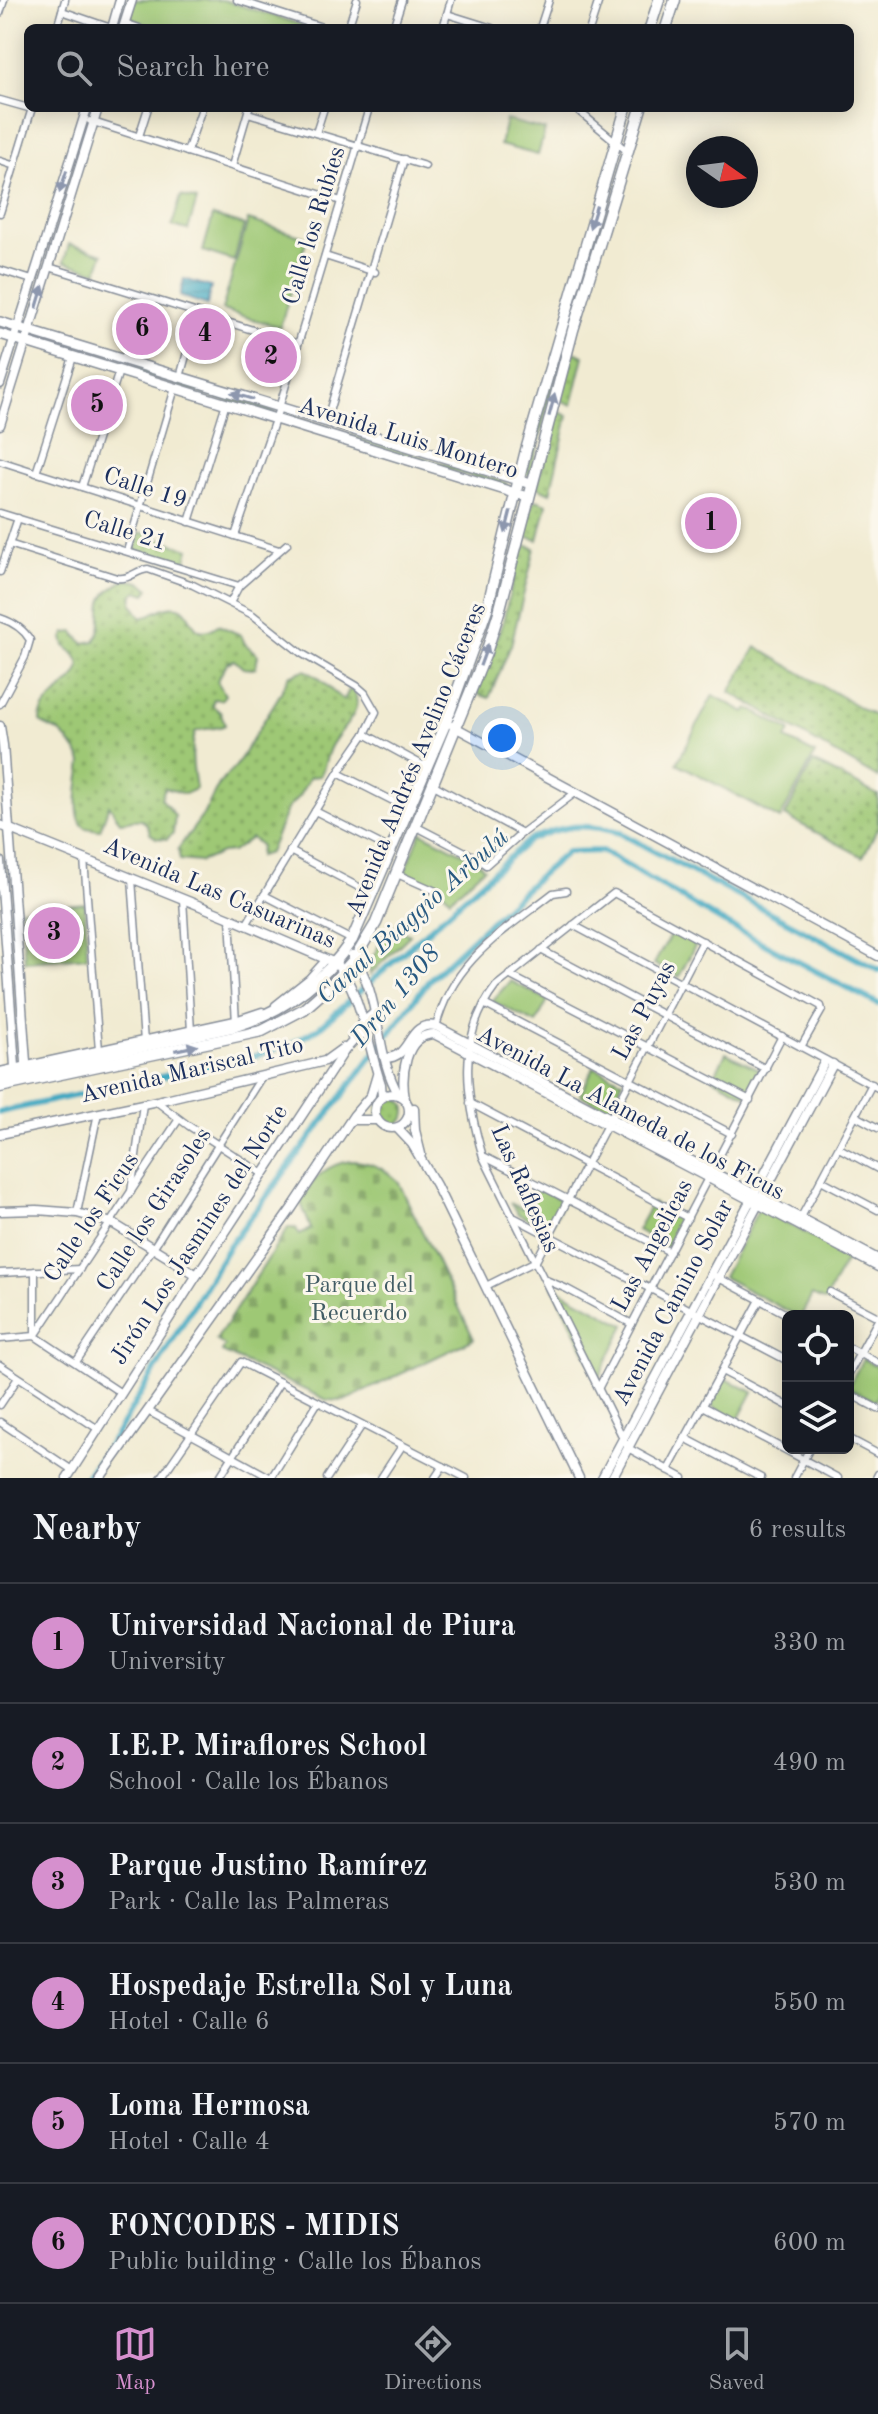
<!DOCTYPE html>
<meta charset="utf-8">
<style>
body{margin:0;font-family:"Old Standard TT",serif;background:#20242c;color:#f1f3f6}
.controls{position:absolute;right:24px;bottom:24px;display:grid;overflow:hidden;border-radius:12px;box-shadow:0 4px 20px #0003}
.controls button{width:72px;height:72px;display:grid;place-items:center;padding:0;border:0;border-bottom:2px solid #363941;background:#171b24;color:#f1f3f6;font:40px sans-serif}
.compass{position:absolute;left:686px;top:136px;width:72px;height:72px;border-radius:50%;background:#171b24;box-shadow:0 4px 20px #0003;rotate:104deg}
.you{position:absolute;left:502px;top:738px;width:28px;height:28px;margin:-20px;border:6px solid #fff;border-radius:50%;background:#1a73e8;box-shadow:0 0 0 12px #1a73e833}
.badge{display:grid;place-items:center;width:52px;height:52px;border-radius:50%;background:#d690ce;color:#111;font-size:26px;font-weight:700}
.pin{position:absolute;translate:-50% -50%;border:4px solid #fff;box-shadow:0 2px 8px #0006}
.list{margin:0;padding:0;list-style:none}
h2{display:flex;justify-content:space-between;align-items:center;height:104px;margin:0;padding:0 32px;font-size:34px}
h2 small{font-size:26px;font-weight:400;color:#9ea1a6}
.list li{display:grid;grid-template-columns:52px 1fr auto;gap:24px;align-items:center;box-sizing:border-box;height:120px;padding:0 32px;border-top:2px solid #363941}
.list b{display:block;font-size:30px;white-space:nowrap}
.list p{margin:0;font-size:26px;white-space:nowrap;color:#9ea1a6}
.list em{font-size:26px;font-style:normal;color:#9ea1a6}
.icon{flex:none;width:44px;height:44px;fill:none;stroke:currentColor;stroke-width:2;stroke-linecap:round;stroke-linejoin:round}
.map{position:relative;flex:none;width:878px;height:1478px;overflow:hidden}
.search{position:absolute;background:#171b24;box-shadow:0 4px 20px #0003;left:24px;right:24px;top:24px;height:88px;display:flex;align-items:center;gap:20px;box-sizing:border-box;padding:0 28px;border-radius:12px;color:#9ea1a6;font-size:30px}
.sheet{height:824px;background:#171b24}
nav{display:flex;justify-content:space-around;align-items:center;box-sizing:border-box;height:112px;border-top:2px solid #363941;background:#171b24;font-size:22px;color:#9ea1a6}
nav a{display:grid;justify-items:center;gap:4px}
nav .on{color:#d690ce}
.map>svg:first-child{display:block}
.grass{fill:url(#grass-dots);stroke:#5c7c69;stroke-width:2}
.cemetery{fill:url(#cemetery-stones);stroke:#5c7c69;stroke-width:2}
.park{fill:#9ec874;stroke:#5c7c69;stroke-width:2}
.water{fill:url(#water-rules);stroke:#2e6c90;stroke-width:2}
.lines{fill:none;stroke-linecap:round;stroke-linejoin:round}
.canal{stroke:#40a8c1;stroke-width:6}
.street-casing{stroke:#868d98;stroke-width:9}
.secondary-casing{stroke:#868d98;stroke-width:11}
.primary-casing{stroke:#868d98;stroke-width:12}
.highway-casing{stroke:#868d98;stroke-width:13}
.street{stroke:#fff;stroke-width:6}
.secondary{stroke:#fff;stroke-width:8}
.primary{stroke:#fff;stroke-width:9}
.highway{stroke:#fff;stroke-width:10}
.oneway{fill:#8d97ae}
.labels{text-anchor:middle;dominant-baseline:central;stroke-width:6;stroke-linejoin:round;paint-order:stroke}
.street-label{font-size:24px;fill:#1b2f5e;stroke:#fbf7ec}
.park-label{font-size:24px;fill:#425d65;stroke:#fbf7ec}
.water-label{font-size:26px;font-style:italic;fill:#285981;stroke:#fbf7ec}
</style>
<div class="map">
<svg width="878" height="1478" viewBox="0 0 878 1478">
<defs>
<pattern id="grass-dots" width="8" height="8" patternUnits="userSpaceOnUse" patternTransform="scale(2)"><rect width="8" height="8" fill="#9ec874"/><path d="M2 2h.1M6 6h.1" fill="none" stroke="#80a362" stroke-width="1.8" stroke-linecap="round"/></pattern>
<pattern id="cemetery-stones" width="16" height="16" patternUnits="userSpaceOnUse" patternTransform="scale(2)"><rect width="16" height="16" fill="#9ec874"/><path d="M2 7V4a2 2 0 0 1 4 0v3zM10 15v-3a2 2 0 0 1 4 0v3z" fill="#80a362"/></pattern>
<pattern id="water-rules" width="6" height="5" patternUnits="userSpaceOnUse" patternTransform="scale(2)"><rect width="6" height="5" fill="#40a8c1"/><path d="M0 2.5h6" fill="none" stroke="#3589a0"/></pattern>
</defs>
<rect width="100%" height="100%" fill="#fbf7ec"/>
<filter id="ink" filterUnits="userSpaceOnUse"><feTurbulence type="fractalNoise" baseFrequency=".0125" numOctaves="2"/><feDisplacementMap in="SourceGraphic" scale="16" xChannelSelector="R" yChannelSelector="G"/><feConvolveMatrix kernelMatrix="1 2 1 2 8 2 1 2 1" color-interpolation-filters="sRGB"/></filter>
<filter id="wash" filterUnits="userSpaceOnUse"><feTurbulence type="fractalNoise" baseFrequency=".006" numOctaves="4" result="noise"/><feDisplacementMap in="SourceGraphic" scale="32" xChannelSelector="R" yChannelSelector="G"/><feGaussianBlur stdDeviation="1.8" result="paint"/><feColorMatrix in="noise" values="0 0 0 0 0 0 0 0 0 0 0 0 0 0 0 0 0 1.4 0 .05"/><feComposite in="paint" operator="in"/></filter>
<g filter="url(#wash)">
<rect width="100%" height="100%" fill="#f1ebd2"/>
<!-- grass -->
<g class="grass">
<path d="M616,159l3,2 -60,201 -29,113 -4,-1 23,-93z"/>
<path d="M50,340l225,71 -2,4 -226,-70 -2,-4z"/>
<path d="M574,352l10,4 -12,49 -12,-5z"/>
<path d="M560,412l8,4 -18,77 -13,-6 19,-72z"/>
<path d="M283,414l223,69 1,3 -2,1 -223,-68 -1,-4z"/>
<path d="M536,500l11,4 -9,36 -14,-4 9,-34z"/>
<path d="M140,532l49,17 -4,15 -50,-13z"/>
<path d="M524,545l11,3 -24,97 -22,53 -11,-4 -1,-3 26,-70 18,-73z"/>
<path d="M125,580c8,0 19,2 24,9l-3,5 -9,-3 -4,3 -1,10 10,14c12,-4 24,-14 37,-11 15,4 11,37 39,18l23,10 4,9 13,11 -2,12 -3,2 -10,-1 -9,-8 -7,3 -10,18 8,14 -4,5 -7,-1 -2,6 9,8 4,12c-10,5 -19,2 -30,7 -5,21 -2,36 1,57l-11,5 -20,-6 -4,10 14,18 -2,17 -6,6 -11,-1 -6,-5c-4,-20 -17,-12 -30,-11l-11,-17 -9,25c-1,0 -13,-2 -14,-2 -15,-8 -6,-50 -4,-65 -1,-7 -17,-28 -24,-32 -6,-3 -12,-5 -18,-9 -1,-32 69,-46 25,-76l-2,-8 3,-5 8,-1 9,11 12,-2c16,-25 -10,-40 30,-61z"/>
<path d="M756,647l122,71v60l-148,-86z"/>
<path d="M304,670c18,5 24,21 40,30l5,-10 5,1c11,21 -14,38 -23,55 -5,9 -5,19 -11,30l-10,1 -11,19 -12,13 -18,44 -10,3 1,-11 -9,-7 -19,14 -11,1 -21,9 -20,-2 -2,-11 25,-34 16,-31 17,-18 43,-70 10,-20z"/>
<path d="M813,762l65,33v32l-15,30 -78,-41z"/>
<circle cx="392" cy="1111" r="14"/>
</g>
<!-- cemetery -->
<path class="cemetery" d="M351,1161c19,0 33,7 47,20l76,158 -130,62 -17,-1 -105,-48 3,-6 -9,-6 72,-112h8l3,6 12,-5 -10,-26c9,-22 25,-39 50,-42z"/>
<!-- park -->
<g class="park">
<path d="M134,0h89l89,28h-155l-29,-10z"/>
<path d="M506,120l39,10 -7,25 -38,-10z"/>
<path d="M181,196l16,4 -9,30 -16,-4z"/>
<path d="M213,216l31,9 -10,36 -31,-10z"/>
<path d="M248,220l59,18 -27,89 -58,-17z"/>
<path d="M69,244l34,10 -6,18 -33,-10z"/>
<path d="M713,695l32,17 3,-4 42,23 -4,8 29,15 -35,65 -103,-56z"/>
<path d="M421,832l55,28 8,8 -34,31 -5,-6 -40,-21z"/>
<path d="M85,903l2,54 -62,5 -4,-53z"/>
<path d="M389,925l21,10 -40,39 -1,-9z"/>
<path d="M672,932l24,12 -17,33 -25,-13z"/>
<path d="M510,981l38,19 -12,23 -44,-22z"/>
<path d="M726,1053l34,17 -13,26 -34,-18z"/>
<path d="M594,1067l29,14 -14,28 -29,-14z"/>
<path d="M534,1186l29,15 -14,29 -31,-16 -8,-11 12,6z"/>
<path d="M652,1203l30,16 -15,28 -30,-17z"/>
<path d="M759,1208l89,48 -23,45 -13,-6 -11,21h-4l-74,-39z"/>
<path d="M554,1287l71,38 -27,54z"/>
<path d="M863,1359l15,8v30l-3,4 -27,-14z"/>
<path d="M724,1378l29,14 -15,28 -29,-15z"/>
</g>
<!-- water -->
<path class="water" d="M184,279l27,8 -4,18 -27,-9z"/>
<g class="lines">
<!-- canal -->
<g class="canal">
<path d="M0,1112l252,-55 39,-13 28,-16 210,-188c35,-15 54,-18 91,-7l258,137"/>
<path d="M85,1478l31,-43 113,-189 201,-267 107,-101 30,-26 35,-1 119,70 157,83"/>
</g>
</g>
</g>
<g filter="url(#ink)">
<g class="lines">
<!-- street casing -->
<g class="street-casing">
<g id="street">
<path d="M237,0l88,28"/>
<path d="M62,11l49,17"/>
<path d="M0,13l4,-13"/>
<path d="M447,14l45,14"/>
<path d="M125,23l14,5"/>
<path d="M57,28l8,-28"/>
<path d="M348,28l9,-28"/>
<path d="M393,28l9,-28"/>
<path d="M443,28l8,-28"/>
<path d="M540,28l9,-28"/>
<path d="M590,28l9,-28"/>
<path d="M0,100l32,9"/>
<path d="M575,108l52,43"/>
<path d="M248,113l177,53"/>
<path d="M90,121l251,80"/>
<path d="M316,133l8,-25"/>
<path d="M139,136l9,-28"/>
<path d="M187,152l15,-44"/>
<path d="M0,161l15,5"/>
<path d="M232,166l17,-58"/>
<path d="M0,213l32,-105"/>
<path d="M325,256l50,16"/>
<path d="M49,267l249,77"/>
<path d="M0,270l32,10"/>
<path d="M180,377l18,-64"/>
<path d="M326,422l78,-263"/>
<path d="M0,461l279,89"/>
<path d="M36,473l37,-116"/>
<path d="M82,487l37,-116"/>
<path d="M0,513l239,73"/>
<path d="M189,522l37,-119"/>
<path d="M235,536l44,-128 90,-300"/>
<path d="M9,544l108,34c13,2 19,-8 31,-9l45,16 60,30 48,38 56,33 8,7 11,19 -11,22 -27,39 -92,152"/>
<path d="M127,551l48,-163"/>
<path d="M0,572l18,-54"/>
<path d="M230,603l9,-17 48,-42"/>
<path d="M0,618c12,4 23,10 30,22l-5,17 -25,47"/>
<path d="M429,712l17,10"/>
<path d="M365,734l61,33"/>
<path d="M338,773l71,36"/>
<path d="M432,784l90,49"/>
<path d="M315,811l77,39"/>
<path d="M415,826l60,31 11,8 36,-32 53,-40"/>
<path d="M290,851l82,43"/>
<path d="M84,859l15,191"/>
<path d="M397,874l41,18"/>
<path d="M132,879l12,163"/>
<path d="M264,895l88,45"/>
<path d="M183,899l8,132"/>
<path d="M230,918l6,105"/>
<path d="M573,925l305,163"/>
<path d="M541,950l225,119"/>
<path d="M509,975l241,125"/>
<path d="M484,1004l248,130"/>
<path d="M275,1005l34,-27 17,-19"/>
<path d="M436,1027c16,-66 67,-95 117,-134l13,-2"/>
<path d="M0,1071l235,-51 27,-9"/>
<path d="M157,1102l32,24 74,48"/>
<path d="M470,1103l218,115"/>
<path d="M856,1116l22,12"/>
<path d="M839,1148l39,21"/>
<path d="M485,1157l185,95"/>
<path d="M821,1180l57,30"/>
<path d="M131,1192l12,-88"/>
<path d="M77,1213l21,-100"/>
<path d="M515,1218l273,143"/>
<path d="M799,1221l73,-137"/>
<path d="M35,1271v64"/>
<path d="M0,1273l80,-4"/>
<path d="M715,1276l75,40"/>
<path d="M546,1280l21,9 65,35"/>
<path d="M486,1286l50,-25 167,-320"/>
<path d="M830,1292l48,25"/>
<path d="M35,1336l144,-217"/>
<path d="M0,1339l35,-3 86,57"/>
<path d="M848,1347l30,16"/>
<path d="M76,1362l77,-114 109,-172"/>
<path d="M0,1365l98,64"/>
<path d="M722,1371l66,35"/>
<path d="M848,1375l30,-55"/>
<path d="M599,1387l183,-351"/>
<path d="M848,1393l30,16"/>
<path d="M0,1405l18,-27"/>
<path d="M703,1406l135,72"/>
<path d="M148,1411l123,67"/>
<path d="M0,1422l72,48"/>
<path d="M685,1438l76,40"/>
<path d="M848,1438l30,16"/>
<path d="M668,1470l92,-170"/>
<path d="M161,1478l80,-116 225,116"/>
<path d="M219,1478l61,-96"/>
<path d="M271,1478l47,-76"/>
<path d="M327,1478l35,-53"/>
<path d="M381,1478l21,-32"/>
<path d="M435,1478l8,-12"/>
<path d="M683,1478l-55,-30 -145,-291c-17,-58 -27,-120 13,-171l118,-93 207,113 1,4 -21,37"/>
<path d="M794,1478l16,-30"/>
<path d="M876,1478l2,-4"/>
</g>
</g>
<!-- secondary casing -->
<g class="secondary-casing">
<g id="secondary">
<path d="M112,28l8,-28"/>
<path d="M123,28l9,-28"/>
<path d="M0,384l87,-276"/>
<path d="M0,425l98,-317"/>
<path d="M0,726l3,19 24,331"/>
<path d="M453,726l425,230"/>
<path d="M0,825l230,93 105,45c25,24 34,87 46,121l1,13"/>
<path d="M0,861l16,219"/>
<path d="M352,955c30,38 22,99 47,140"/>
<path d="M352,1038l10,-15 12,-10"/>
<path d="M385,1058c28,0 21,-37 51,-32l442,233"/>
<circle cx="392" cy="1111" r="17"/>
<path d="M405,1099c-4,-22 -1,-64 29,-65l444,233"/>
<path d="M414,1108l1,22 6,24"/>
<path d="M355,1120h22"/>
<path d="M397,1128l15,16 24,41 143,293"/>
<path d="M0,1134l157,-33 152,-36 16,-4 18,-13"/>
<path d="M0,1211l37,-1 40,3 35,10 85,52"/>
<path d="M67,1478l130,-203 148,-225 12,-13 20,-12"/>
<path d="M100,1478l192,-270 62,-93 17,-20 6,-20"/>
<path d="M602,1478l223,-417"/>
<path d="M612,1478l221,-414"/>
</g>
</g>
<!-- primary casing -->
<g class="primary-casing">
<g id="primary">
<path d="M0,322l531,162"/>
<path d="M0,334l528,163"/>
</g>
</g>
<!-- highway casing -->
<g class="highway-casing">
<g id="highway">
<path d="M650,28l9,-28"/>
<path d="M666,28l9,-28"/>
<path d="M0,1078l236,-52c48,-15 87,-44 116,-86l94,-218 41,-113 39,-159 100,-342"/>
<path d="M0,1087l262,-56 42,-22 25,-22 26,-29 21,-35 110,-270 13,-41 74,-282 68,-222"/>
</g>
</g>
<!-- street -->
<use href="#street" class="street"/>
<!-- secondary -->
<use href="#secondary" class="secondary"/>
<!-- primary -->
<use href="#primary" class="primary"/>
<!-- highway -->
<use href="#highway" class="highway"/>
</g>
<!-- one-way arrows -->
<defs><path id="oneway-solid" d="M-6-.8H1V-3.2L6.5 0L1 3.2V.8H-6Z" transform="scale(2)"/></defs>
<g class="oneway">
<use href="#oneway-solid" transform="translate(63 182) rotate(108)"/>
<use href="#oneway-solid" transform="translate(593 217) rotate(107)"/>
<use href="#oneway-solid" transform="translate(40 297) rotate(-73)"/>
<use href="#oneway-solid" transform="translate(242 396) rotate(-163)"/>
<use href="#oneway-solid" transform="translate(552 405) rotate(-75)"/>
<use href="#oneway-solid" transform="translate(508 522) rotate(104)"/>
<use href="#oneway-solid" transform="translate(484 655) rotate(-70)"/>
<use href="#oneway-solid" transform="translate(186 1048) rotate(-12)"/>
</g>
</g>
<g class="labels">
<!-- street labels -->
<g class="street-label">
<text transform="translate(315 226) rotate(-73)">Calle los Rubíes</text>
<text transform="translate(408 439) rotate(17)">Avenida Luis Montero</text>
<text transform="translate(145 489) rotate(18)">Calle 19</text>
<text transform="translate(125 532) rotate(17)">Calle 21</text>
<text transform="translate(417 760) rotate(-68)">Avenida Andrés Avelino Cáceres</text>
<text transform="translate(219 894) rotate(23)">Avenida Las Casuarinas</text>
<text transform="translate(645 1011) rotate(-62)">Las Puyas</text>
<text transform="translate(192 1071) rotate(-13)">Avenida Mariscal Tito</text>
<text transform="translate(630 1114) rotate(28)">Avenida La Alameda de los Ficus</text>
<text transform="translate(524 1189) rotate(66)">Las Raflesias</text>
<text transform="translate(155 1210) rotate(-57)">Calle los Girasoles</text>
<text transform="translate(92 1218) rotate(-56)">Calle los Ficus</text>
<text transform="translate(200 1235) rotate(-57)">Jirón Los Jasmines del Norte</text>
<text transform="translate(653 1246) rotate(-62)">Las Angelicas</text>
<text transform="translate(674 1303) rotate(-62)">Avenida Camino Solar</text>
</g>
<!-- park labels -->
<g class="park-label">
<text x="359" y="1286">Parque del<tspan x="359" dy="28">Recuerdo</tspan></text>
</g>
<!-- water labels -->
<g class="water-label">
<text transform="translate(413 917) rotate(-42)">Canal Biaggio Arbulú</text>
<text transform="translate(396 996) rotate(-50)">Dren 1308</text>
</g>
</g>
</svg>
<div class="controls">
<button><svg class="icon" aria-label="locate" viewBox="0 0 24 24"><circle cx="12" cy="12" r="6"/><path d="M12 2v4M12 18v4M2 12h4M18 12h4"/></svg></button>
<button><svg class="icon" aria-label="layers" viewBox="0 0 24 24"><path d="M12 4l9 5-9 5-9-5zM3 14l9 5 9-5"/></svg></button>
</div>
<svg class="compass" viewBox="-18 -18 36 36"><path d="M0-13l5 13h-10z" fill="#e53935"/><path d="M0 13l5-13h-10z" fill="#9ea1a6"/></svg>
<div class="you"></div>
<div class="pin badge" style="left:711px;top:523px">1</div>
<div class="pin badge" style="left:271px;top:357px">2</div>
<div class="pin badge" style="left:54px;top:933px">3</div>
<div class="pin badge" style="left:205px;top:334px">4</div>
<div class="pin badge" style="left:97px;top:405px">5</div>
<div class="pin badge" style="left:142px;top:329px">6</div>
<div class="search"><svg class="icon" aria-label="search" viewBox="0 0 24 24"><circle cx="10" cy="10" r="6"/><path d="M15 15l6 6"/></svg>Search here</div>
</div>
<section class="sheet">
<h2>Nearby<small>6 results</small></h2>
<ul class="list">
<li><span class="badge">1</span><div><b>Universidad Nacional de Piura</b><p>University</p></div><em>330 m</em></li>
<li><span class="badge">2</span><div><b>I.E.P. Miraflores School</b><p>School · Calle los Ébanos</p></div><em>490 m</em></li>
<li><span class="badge">3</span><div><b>Parque Justino Ramírez</b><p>Park · Calle las Palmeras</p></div><em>530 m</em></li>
<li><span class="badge">4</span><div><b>Hospedaje Estrella Sol y Luna</b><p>Hotel · Calle 6</p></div><em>550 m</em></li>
<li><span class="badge">5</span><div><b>Loma Hermosa</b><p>Hotel · Calle 4</p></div><em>570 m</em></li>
<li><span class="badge">6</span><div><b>FONCODES - MIDIS</b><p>Public building · Calle los Ébanos</p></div><em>600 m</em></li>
</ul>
</section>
<nav>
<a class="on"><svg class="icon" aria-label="map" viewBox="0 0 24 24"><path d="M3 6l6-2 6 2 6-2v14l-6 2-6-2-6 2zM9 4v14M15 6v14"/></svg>Map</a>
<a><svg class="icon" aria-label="directions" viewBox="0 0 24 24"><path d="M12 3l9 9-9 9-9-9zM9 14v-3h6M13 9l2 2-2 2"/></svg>Directions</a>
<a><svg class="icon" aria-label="saved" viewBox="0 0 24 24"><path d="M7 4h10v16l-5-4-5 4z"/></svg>Saved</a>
</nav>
